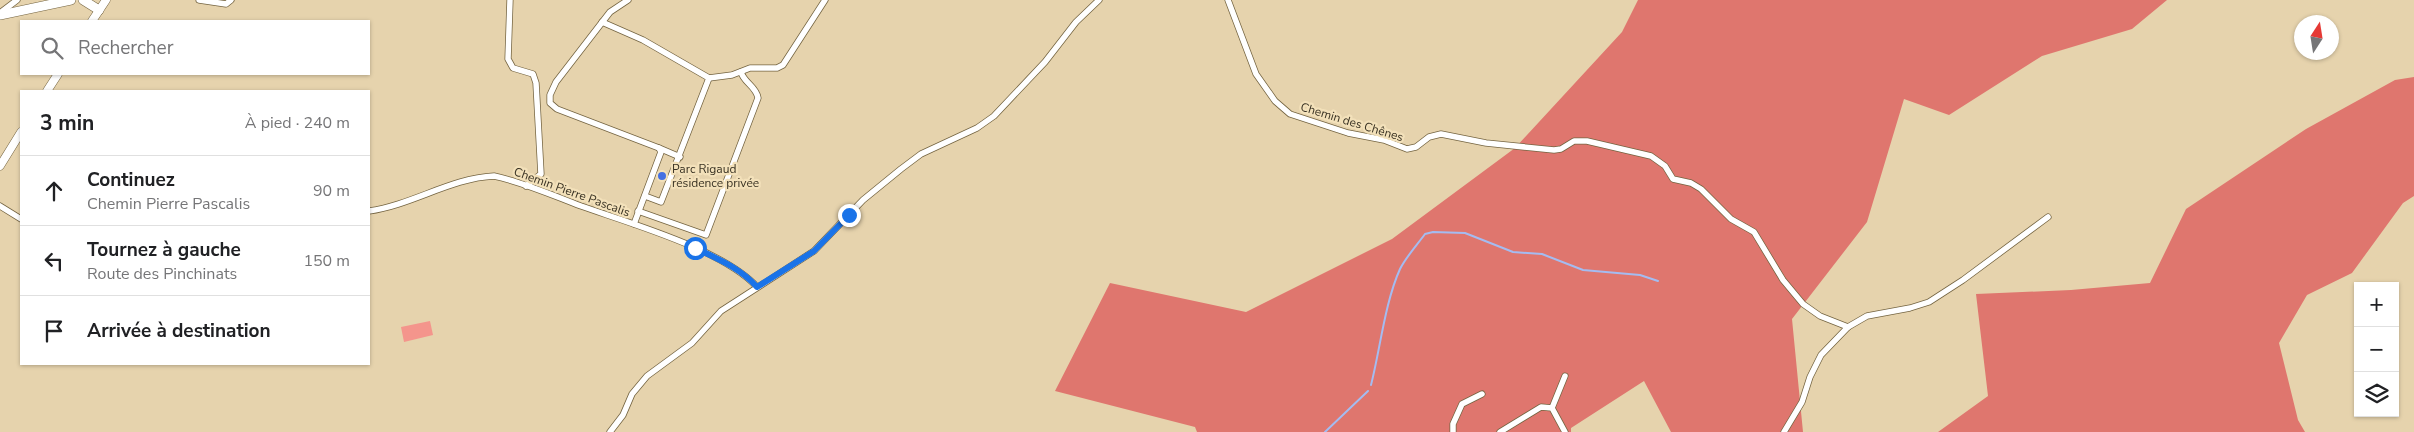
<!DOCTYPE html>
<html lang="fr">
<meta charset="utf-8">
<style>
body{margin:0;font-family:"Nunito Sans",sans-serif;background:#f6f6f6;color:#202124}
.controls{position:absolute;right:15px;bottom:15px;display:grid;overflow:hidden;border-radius:0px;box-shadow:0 1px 4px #0004}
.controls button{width:45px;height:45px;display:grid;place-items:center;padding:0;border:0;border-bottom:1px solid #e0e0e0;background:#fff;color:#202124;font:25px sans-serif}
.compass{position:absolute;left:2294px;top:15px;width:45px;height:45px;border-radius:50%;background:#fff;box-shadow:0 1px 4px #0004;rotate:12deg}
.stop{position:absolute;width:15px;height:15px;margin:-11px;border:4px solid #1a73e8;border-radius:50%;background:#fff}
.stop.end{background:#1a73e8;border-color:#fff;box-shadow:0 1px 5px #0008}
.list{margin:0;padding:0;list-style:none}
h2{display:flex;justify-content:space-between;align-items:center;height:65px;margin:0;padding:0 20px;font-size:21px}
h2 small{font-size:16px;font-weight:400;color:#757577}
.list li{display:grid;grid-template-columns:32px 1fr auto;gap:15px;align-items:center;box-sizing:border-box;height:70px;padding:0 20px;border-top:1px solid #e0e0e0}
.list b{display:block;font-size:19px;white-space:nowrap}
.list p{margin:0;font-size:16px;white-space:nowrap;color:#757577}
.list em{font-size:16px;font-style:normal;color:#757577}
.icon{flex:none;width:28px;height:28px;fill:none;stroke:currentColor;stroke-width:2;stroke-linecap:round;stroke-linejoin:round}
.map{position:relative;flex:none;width:2414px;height:432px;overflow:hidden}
.search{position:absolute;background:#fff;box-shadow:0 1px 4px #0004;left:20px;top:20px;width:350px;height:55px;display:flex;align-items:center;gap:12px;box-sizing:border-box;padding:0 18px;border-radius:0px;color:#757577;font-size:19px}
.panel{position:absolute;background:#fff;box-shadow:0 1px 4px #0004;left:20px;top:90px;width:350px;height:275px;border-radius:0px}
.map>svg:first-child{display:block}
.green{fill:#f4958c}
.forest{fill:#df766e}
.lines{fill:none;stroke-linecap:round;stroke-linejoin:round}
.stream{stroke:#a4bcf1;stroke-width:2}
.minor-casing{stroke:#746441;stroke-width:7}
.major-casing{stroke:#746441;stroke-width:9}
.highway-casing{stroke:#746441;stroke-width:10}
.minor{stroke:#fff;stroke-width:5.5}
.major{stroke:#fff;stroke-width:8}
.highway{stroke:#fff;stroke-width:9}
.route{stroke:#1a73e8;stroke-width:6}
.poi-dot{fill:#4570e2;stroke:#f3e1ba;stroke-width:2}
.labels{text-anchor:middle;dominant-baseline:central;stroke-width:4.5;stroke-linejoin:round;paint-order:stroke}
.street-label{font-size:12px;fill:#393223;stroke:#f3e1ba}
.poi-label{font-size:12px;fill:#393223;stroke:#f3e1ba;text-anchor:start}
</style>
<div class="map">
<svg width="2414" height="432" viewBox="0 0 2414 432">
<rect width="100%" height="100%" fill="#e6d3ad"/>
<!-- green -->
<path class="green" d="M430,321l3,14 -29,7 -3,-15z"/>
<!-- forest -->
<g class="forest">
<path d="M1638,0h529l-35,29 -90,27 -93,59 -45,-16 -37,123 -75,97 11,113h-132l-27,-51 -73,47v4h-374l-2,-5 -140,-36 55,-108 136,29 146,-73 123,-91 107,-116z"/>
<path d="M2414,77v119l-11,7 -51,70 -45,22 -28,48 19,77 7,12h-367l50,-36 -12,-102 95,-4 79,-7 36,-74 120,-80 89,-49z"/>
</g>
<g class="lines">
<!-- stream -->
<g class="stream">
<path d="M1371,385c9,-35 14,-83 29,-116 6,-12 17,-24 25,-35l8,-2 32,1 48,19 29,2 41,16 57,5 18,6"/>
<path d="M1325,432l43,-41"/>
</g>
<!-- minor casing -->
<g class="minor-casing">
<g id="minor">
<path d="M199,0l27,4 5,-4"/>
<path d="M510,0l-2,59 5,9 20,6 3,9 5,91 -15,12"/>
<path d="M628,0l-18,12 -54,70 -6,13v8l7,6 102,39 2,4 -27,72"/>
<path d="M1228,0l28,74 19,27 15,13 58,19 36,7 23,9 9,-2 13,-10 12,-3 45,9 68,7 7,-1 13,-8h13l64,15 14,10 8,13 18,4 10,6 30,30 23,13 29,48 20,24 17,12 28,11"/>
<path d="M0,13l17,-13"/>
<path d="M602,22l41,18 66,38 -48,124 -16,-6"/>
<path d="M709,78l23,-3 18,-7h27l6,-3 42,-65"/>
<path d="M659,148l21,9"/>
<path d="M0,206l21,13"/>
<path d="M369,211c43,-6 82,-33 125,-35 29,6 58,19 87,30 48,17 143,44 176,81"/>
<path d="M638,211l68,24 52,-137c-2,-12 -14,-15 -17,-26"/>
<path d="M1552,408l13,-32"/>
<path d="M610,432l13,-17 9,-21 15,-18 45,-33 29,-32 93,-60 49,-51 38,-31 20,-15 56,-26 17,-12 51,-54 31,-40 23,-22"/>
<path d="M1453,432v-8l9,-20 20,-10"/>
<path d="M1500,432l41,-25 11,1 13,24"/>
<path d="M1784,432l18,-30 8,-25 11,-22 27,-28 19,-11 43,-8 19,-6 34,-22 85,-63"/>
</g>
</g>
<!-- major casing -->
<g class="major-casing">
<g id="major">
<path d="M92,21l14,-21"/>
<path d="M47,91l11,-17"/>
<path d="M0,166l21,-34"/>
</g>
</g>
<!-- highway casing -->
<g class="highway-casing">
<g id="highway">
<path d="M83,0l16,10"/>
<path d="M0,15l71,-15"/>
</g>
</g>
<!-- minor -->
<use href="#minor" class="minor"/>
<!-- major -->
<use href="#major" class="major"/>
<!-- highway -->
<use href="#highway" class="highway"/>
</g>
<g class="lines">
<!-- route -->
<path class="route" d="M695,248c23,11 45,20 62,39l57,-36 35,-36"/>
</g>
<!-- markers -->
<circle class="poi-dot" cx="662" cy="176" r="5"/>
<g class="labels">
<!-- street labels -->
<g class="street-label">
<text transform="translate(1352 122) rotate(17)">Chemin des Chênes</text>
<text transform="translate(572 192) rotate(20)">Chemin Pierre Pascalis</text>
</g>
<!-- poi labels -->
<g class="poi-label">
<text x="672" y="169">Parc Rigaud<tspan x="672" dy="14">résidence privée</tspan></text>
</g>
</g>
</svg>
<div class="controls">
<button>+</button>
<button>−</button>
<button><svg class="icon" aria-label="layers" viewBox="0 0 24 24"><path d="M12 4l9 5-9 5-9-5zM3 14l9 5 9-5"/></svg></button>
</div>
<svg class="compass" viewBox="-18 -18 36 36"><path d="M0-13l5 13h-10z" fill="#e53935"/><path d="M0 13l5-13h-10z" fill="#757577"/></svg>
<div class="stop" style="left:695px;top:248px"></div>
<div class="stop end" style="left:849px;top:215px"></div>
<div class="search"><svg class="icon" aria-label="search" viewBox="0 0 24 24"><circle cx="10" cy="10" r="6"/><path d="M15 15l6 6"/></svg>Rechercher</div>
<section class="panel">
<h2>3 min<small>À pied · 240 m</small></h2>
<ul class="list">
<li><svg class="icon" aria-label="ahead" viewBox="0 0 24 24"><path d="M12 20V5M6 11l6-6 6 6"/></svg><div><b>Continuez</b><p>Chemin Pierre Pascalis</p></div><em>90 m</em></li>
<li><svg class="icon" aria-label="left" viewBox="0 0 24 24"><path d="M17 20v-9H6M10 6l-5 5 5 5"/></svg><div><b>Tournez à gauche</b><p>Route des Pinchinats</p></div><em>150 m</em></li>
<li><svg class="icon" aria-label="arrive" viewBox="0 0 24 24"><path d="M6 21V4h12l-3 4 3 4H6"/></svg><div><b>Arrivée à destination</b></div></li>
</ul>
</section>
</div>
